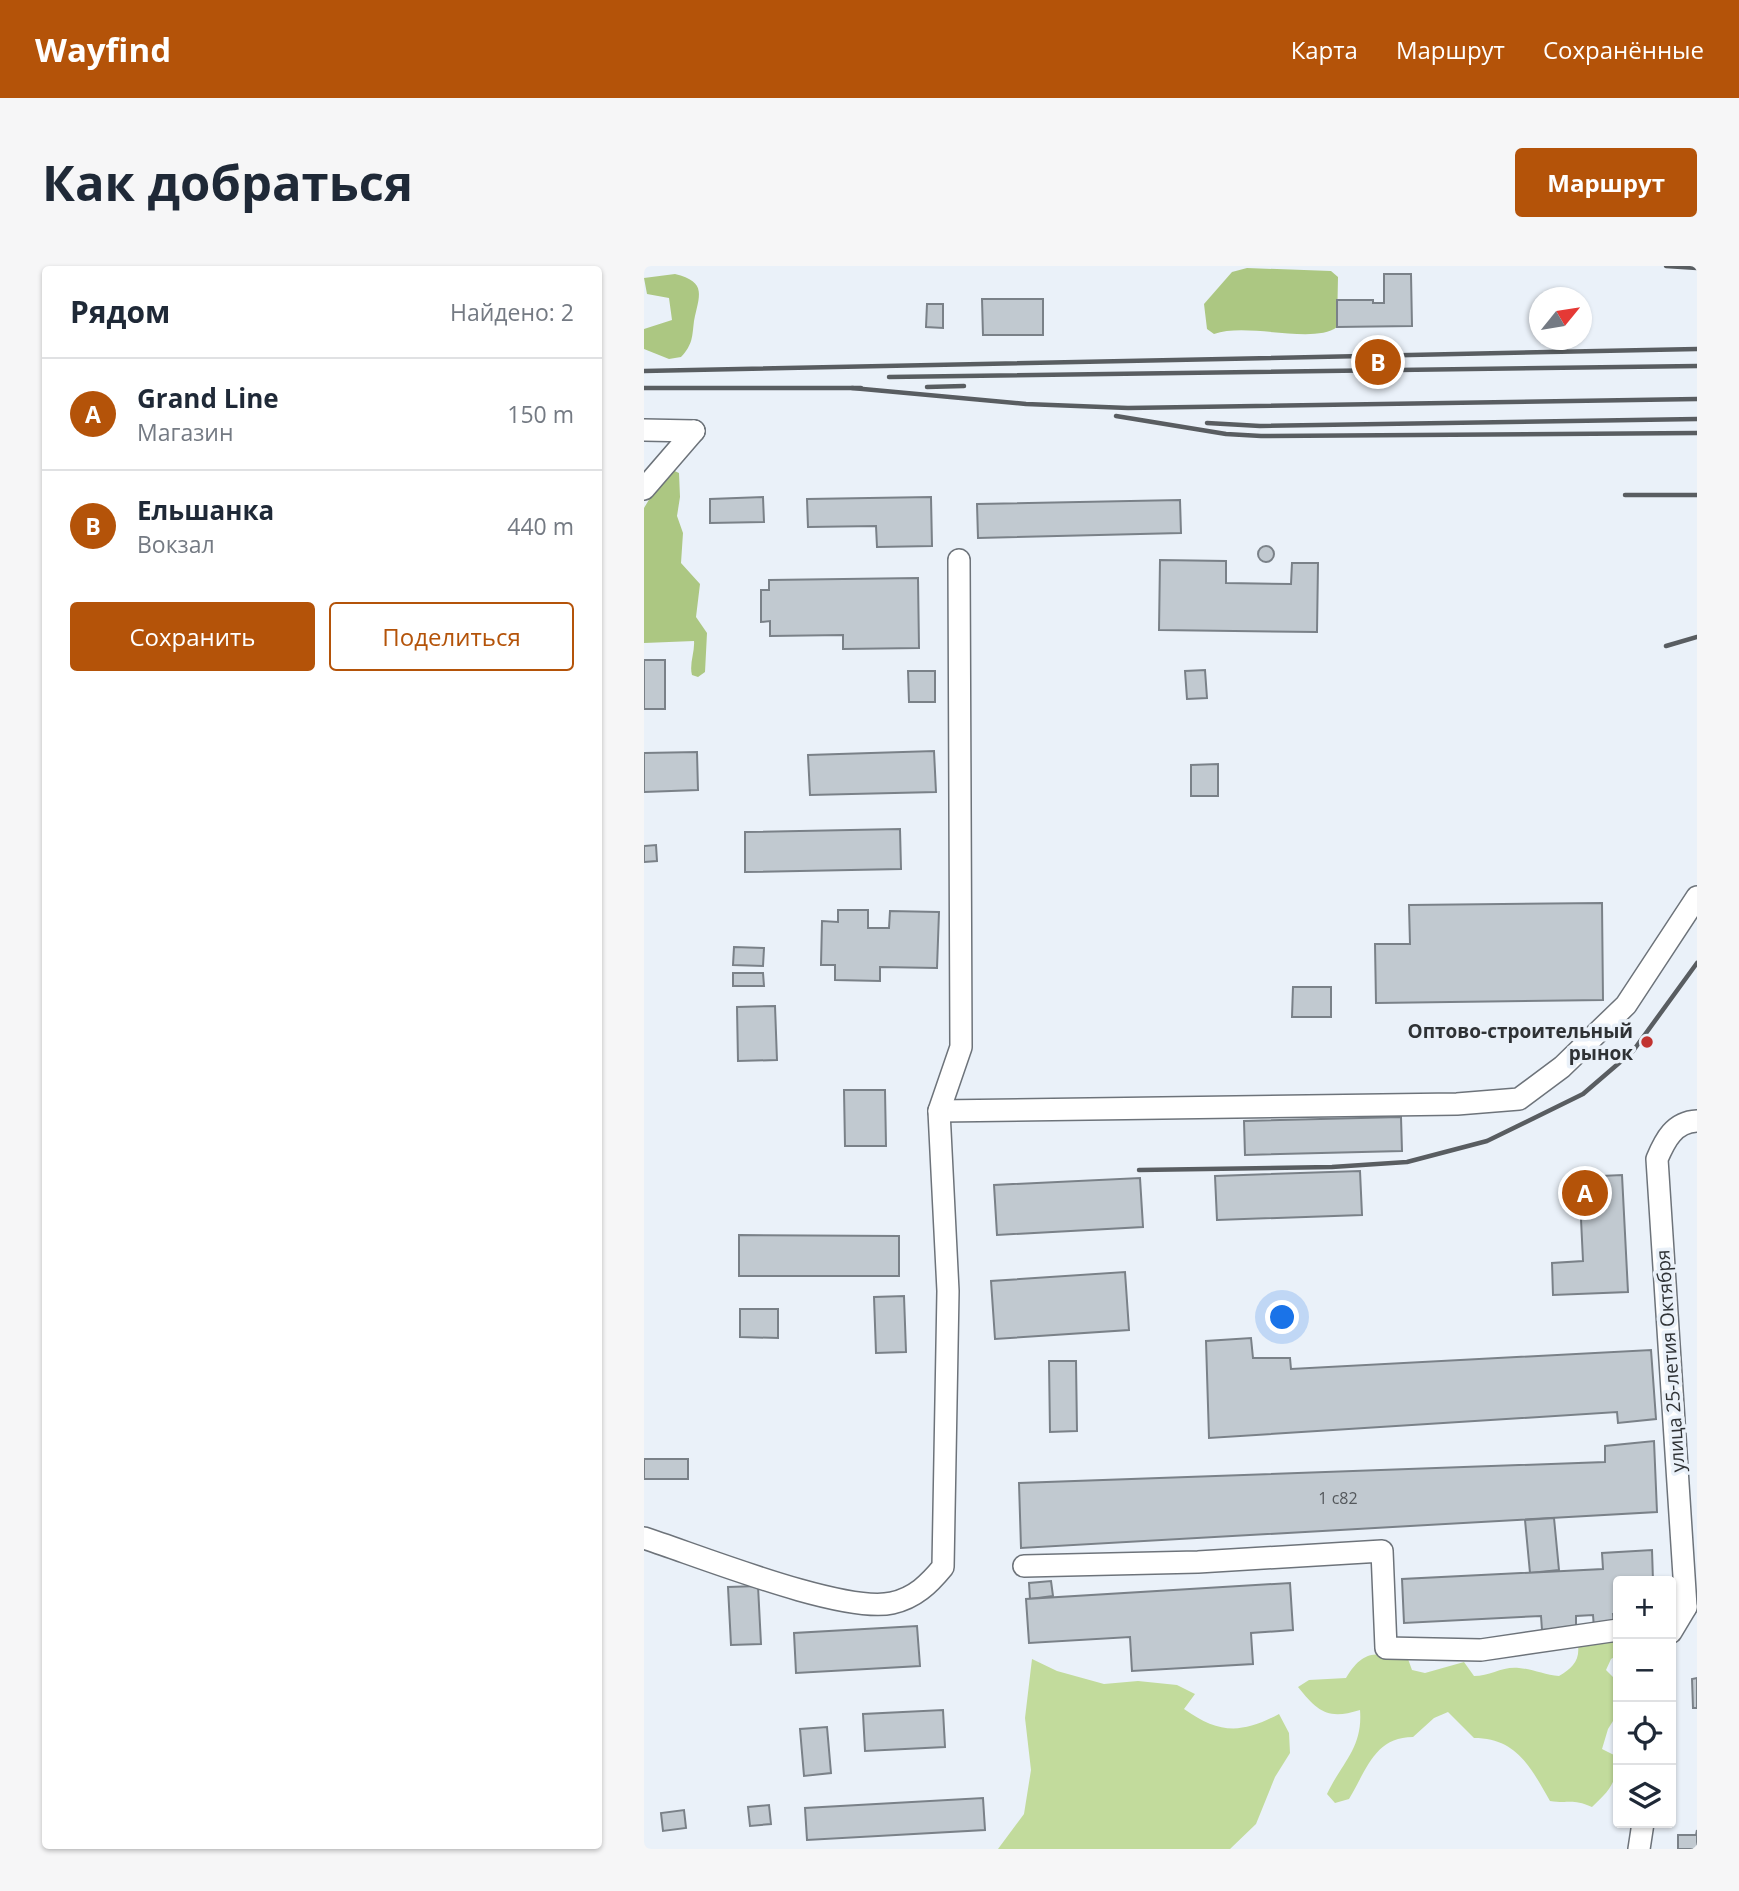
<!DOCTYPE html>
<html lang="ru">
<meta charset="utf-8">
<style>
body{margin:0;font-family:"Open Sans",sans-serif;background:#f6f6f7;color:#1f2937}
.controls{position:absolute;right:21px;bottom:21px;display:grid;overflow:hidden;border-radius:7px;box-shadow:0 2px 5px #0004}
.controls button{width:63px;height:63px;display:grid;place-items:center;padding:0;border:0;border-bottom:2px solid #e0e1e3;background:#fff;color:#1f2937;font:35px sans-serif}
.compass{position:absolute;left:885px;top:21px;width:63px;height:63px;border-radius:50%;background:#fff;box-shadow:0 2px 5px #0004;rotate:60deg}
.you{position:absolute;left:639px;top:1052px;width:24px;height:24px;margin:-18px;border:5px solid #fff;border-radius:50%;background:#1a73e8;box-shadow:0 0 0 10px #1a73e833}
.badge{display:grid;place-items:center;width:46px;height:46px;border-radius:50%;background:#b45309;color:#fff;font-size:23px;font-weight:700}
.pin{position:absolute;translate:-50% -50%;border:4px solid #fff;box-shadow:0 2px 7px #0006}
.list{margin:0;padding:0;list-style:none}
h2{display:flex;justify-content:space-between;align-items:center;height:91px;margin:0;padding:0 28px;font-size:30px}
h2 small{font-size:23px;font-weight:400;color:#747a83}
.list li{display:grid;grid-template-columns:46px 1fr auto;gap:21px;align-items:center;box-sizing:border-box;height:112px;padding:0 28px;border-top:2px solid #e0e1e3}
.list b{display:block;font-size:26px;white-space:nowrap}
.list p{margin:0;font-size:23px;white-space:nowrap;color:#747a83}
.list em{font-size:23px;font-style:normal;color:#747a83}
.actions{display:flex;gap:14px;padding:21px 28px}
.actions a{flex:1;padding:16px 0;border:2px solid #b45309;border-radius:7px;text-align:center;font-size:24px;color:#b45309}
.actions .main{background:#b45309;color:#fff}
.icon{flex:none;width:38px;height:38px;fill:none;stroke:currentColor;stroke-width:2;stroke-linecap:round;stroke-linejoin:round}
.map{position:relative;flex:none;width:1053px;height:1583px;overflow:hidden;border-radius:7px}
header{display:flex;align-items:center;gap:42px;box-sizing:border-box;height:98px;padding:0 35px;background:#b45309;color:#fff}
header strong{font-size:33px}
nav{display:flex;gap:38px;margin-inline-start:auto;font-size:24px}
.intro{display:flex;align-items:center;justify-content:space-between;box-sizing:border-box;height:168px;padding:0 42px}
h1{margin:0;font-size:49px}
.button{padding:18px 32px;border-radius:7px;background:#b45309;color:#fff;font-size:24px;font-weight:700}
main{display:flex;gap:42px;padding:0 42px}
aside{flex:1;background:#fff;border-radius:7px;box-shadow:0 2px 5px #0004}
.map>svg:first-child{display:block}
.green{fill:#c2db9c}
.forest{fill:#acc782}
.building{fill:#c1c9d0;stroke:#7a8188;stroke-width:2}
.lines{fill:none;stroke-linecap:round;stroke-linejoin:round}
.minor-casing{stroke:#6d737a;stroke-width:24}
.minor{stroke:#fff;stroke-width:21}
.rail{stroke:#595d61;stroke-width:4.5}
.poi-dot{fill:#c13330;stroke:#eaf1f9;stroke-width:2.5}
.labels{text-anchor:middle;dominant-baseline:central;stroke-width:7;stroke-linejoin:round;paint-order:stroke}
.number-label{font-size:16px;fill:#54585c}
.poi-label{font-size:19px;font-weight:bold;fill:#2f3235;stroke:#eaf1f9;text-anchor:end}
.street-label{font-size:19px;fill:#2f3235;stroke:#eaf1f9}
</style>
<header>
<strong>Wayfind</strong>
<nav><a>Карта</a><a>Маршрут</a><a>Сохранённые</a></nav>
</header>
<div class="intro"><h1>Как добраться</h1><a class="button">Маршрут</a></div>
<main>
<aside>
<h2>Рядом<small>Найдено: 2</small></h2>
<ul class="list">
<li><span class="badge">A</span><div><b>Grand Line</b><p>Магазин</p></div><em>150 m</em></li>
<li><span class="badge">B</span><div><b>Ельшанка</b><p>Вокзал</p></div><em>440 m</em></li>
</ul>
<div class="actions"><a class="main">Сохранить</a><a>Поделиться</a></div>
</aside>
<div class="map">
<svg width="1053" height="1583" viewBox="0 0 1053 1583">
<rect width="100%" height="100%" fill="#eaf1f9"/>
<!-- green -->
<g class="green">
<path d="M974,1370v19l-7,4 -5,11 12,12v31l-10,16 -6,20 14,7c2,26 -6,34 -24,51 -21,-9 -22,-3 -42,-6 -19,-33 -33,-63 -76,-63l-26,-26 -14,6 -21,19c-38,0 -46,32 -64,62l-14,4 -8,-9c15,-32 36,-46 33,-84 -32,10 -42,2 -62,-23l11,-7 37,-2c18,-30 30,-25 62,-19l4,11 13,3 39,-11 10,14c16,0 29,-10 45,-8 13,1 26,7 40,8 13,-8 21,-15 19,-31z"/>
<path d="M388,1393l25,12 47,13 34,-3 39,4 18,9 -11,15c35,25 58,25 95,5l10,19 1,20 -15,24 -19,47 -26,25h-232l26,-35 7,-44 -6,-52z"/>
</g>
<!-- forest -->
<g class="forest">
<path d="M603,2l84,3 7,6 -1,50c-24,18 -89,-5 -123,7l-7,-5 -3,-25 28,-32z"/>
<path d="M31,8c33,8 24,22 19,47 -2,16 -1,23 -13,36l-12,2 -25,-10v-20l28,-9 -3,-22 -22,-4 -3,-16z"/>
<path d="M24,202l11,5 1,24 -3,19 6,17 -2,30 19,21 -4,33 11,16 -2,39 -7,5 -6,-2c-3,-11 3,-23 2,-34l-50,2v-135z"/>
</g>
<!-- building -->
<g class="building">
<path d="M740,8h27l1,52 -75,1v-27h36v3h11z"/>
<path d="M338,33h61v36h-60z"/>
<path d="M283,38h16v24l-17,-1z"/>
<path d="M119,231l1,25 -54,1v-24z"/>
<path d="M287,231l1,49 -55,1 -1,-21 -68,1 -1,-28z"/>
<path d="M536,234l1,33 -203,5 -1,-34z"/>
<circle cx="622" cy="288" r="8"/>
<path d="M516,294l66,1v22l65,1 1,-21h26l-1,69 -158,-2z"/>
<path d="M274,312l1,70 -76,1v-14l-73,1v-15l-9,1v-32h8v-10z"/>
<rect x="0" y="394" width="21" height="49"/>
<path d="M561,404l2,28 -20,1 -2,-28z"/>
<path d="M264,405h27v31h-26z"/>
<path d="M290,485l2,41 -126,3 -2,-40z"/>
<path d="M53,486l1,38 -54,2v-39z"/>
<path d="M574,498v32h-27v-31z"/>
<path d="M256,563l1,40 -156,3v-40z"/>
<path d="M12,579l1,16 -13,1v-16z"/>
<path d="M958,637l1,97 -227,3 -1,-59h35l-1,-39z"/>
<path d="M194,644h30v18h21l1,-17 49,1 -2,56 -57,-1v14l-45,-1v-15h-14l1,-44 16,1z"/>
<path d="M90,681l30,1 -1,18 -30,-1z"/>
<path d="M89,707h30l1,13h-31z"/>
<path d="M649,721h38v30h-39z"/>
<path d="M131,740l2,54 -39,1 -1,-54z"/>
<path d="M200,824h41l1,56h-41z"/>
<path d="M757,851l1,34 -157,4 -1,-34z"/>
<path d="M716,905l2,44 -145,5 -2,-44z"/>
<path d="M978,909l6,117 -75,3 -1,-32 31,-2 -4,-84z"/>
<path d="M496,912l3,49 -146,8 -3,-50z"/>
<path d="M95,969l160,1v40h-160z"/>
<path d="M481,1006l4,58 -134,9 -4,-58z"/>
<path d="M260,1030l2,56 -30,1 -2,-56z"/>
<path d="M96,1043h38v29l-38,-1z"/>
<path d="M607,1072l2,20h37l1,11 360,-19 5,69 -38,4 -1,-11 -408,26 -3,-97z"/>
<path d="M405,1095h27l1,70 -27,1z"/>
<path d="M1010,1175l3,71 -636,36 -2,-65 586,-21v-16z"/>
<rect x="0" y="1193" width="44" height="20"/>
<path d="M910,1252l5,52 -29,3 -5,-53z"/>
<path d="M1008,1284l1,31h-35v33h-5l1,13 -20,1 -1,-13 -17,1v12l-34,2 -1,-14 -137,7 -2,-44 201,-10 -1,-16z"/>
<path d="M407,1315l2,15 -23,3 -1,-16z"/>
<path d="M646,1317l3,47 -42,3 2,31 -121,7 -2,-34 -101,6 -3,-44z"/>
<path d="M114,1320l3,58 -30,1 -3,-58z"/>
<path d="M273,1360l3,40 -124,7 -2,-40z"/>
<path d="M1053,1412v30h-4l-1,-29z"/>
<path d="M299,1444l2,37 -80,4 -2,-37z"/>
<path d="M183,1461l4,46 -27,3 -4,-47z"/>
<path d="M339,1532l2,32 -178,10 -2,-32z"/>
<path d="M125,1539l2,19 -21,2 -2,-19z"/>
<path d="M40,1544l2,18 -23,3 -2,-18z"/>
<path d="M1053,1564v19h-19v-14h18z"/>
</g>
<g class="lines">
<!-- minor casing -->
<g class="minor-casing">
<g id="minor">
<path d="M0,164l50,1"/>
<path d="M0,223l50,-58"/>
<path d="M295,845l518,-7 62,-5 43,-32 64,-62 71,-108"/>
<path d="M0,1272c53,17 199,76 248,65 23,-5 37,-19 51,-36l5,-276 -9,-180 22,-64 -2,-487"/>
<path d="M380,1300l174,-4 184,-11 4,97 95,2 137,-20"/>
<path d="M1027,1346l15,-5 -29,-448c8,-19 17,-37 40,-38"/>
<path d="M1027,1366l15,-25"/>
<path d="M995,1583l4,-26"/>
</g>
</g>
<!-- minor -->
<use href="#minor" class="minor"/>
<!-- rail -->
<g class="rail">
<path d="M1022,0l31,2"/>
<path d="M0,105l1053,-22"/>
<path d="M245,111l808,-11"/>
<path d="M283,121l37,-1"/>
<path d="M0,122h217"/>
<path d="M208,122l174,16 102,4 569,-9"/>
<path d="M472,150l110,18 35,2 436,-3"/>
<path d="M563,157l53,3 437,-7"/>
<path d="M981,229h72"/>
<path d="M1022,380l31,-9"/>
<path d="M495,904l193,-3 75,-5 80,-21 96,-47 50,-43 64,-88"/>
</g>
</g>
<!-- markers -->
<circle class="poi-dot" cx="1003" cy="776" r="7"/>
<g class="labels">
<!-- number labels -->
<g class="number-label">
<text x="694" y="1232">1 с82</text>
</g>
<!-- poi labels -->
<g class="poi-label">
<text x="989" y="765">Оптово-строительный<tspan x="989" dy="22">рынок</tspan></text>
</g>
<!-- street labels -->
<g class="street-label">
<text transform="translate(1026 1095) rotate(-94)">улица 25-летия Октября</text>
</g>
</g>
</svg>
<div class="controls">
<button>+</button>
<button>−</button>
<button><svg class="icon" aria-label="locate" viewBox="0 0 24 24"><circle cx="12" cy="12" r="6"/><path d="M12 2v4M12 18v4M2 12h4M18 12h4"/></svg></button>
<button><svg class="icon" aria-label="layers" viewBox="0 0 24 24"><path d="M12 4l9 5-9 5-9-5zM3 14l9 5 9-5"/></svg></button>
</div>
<svg class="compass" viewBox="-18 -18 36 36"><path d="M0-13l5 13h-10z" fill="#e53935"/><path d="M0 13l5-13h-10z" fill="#747a83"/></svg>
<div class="you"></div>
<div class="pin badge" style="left:941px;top:927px">A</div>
<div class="pin badge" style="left:734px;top:96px">B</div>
</div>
</main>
